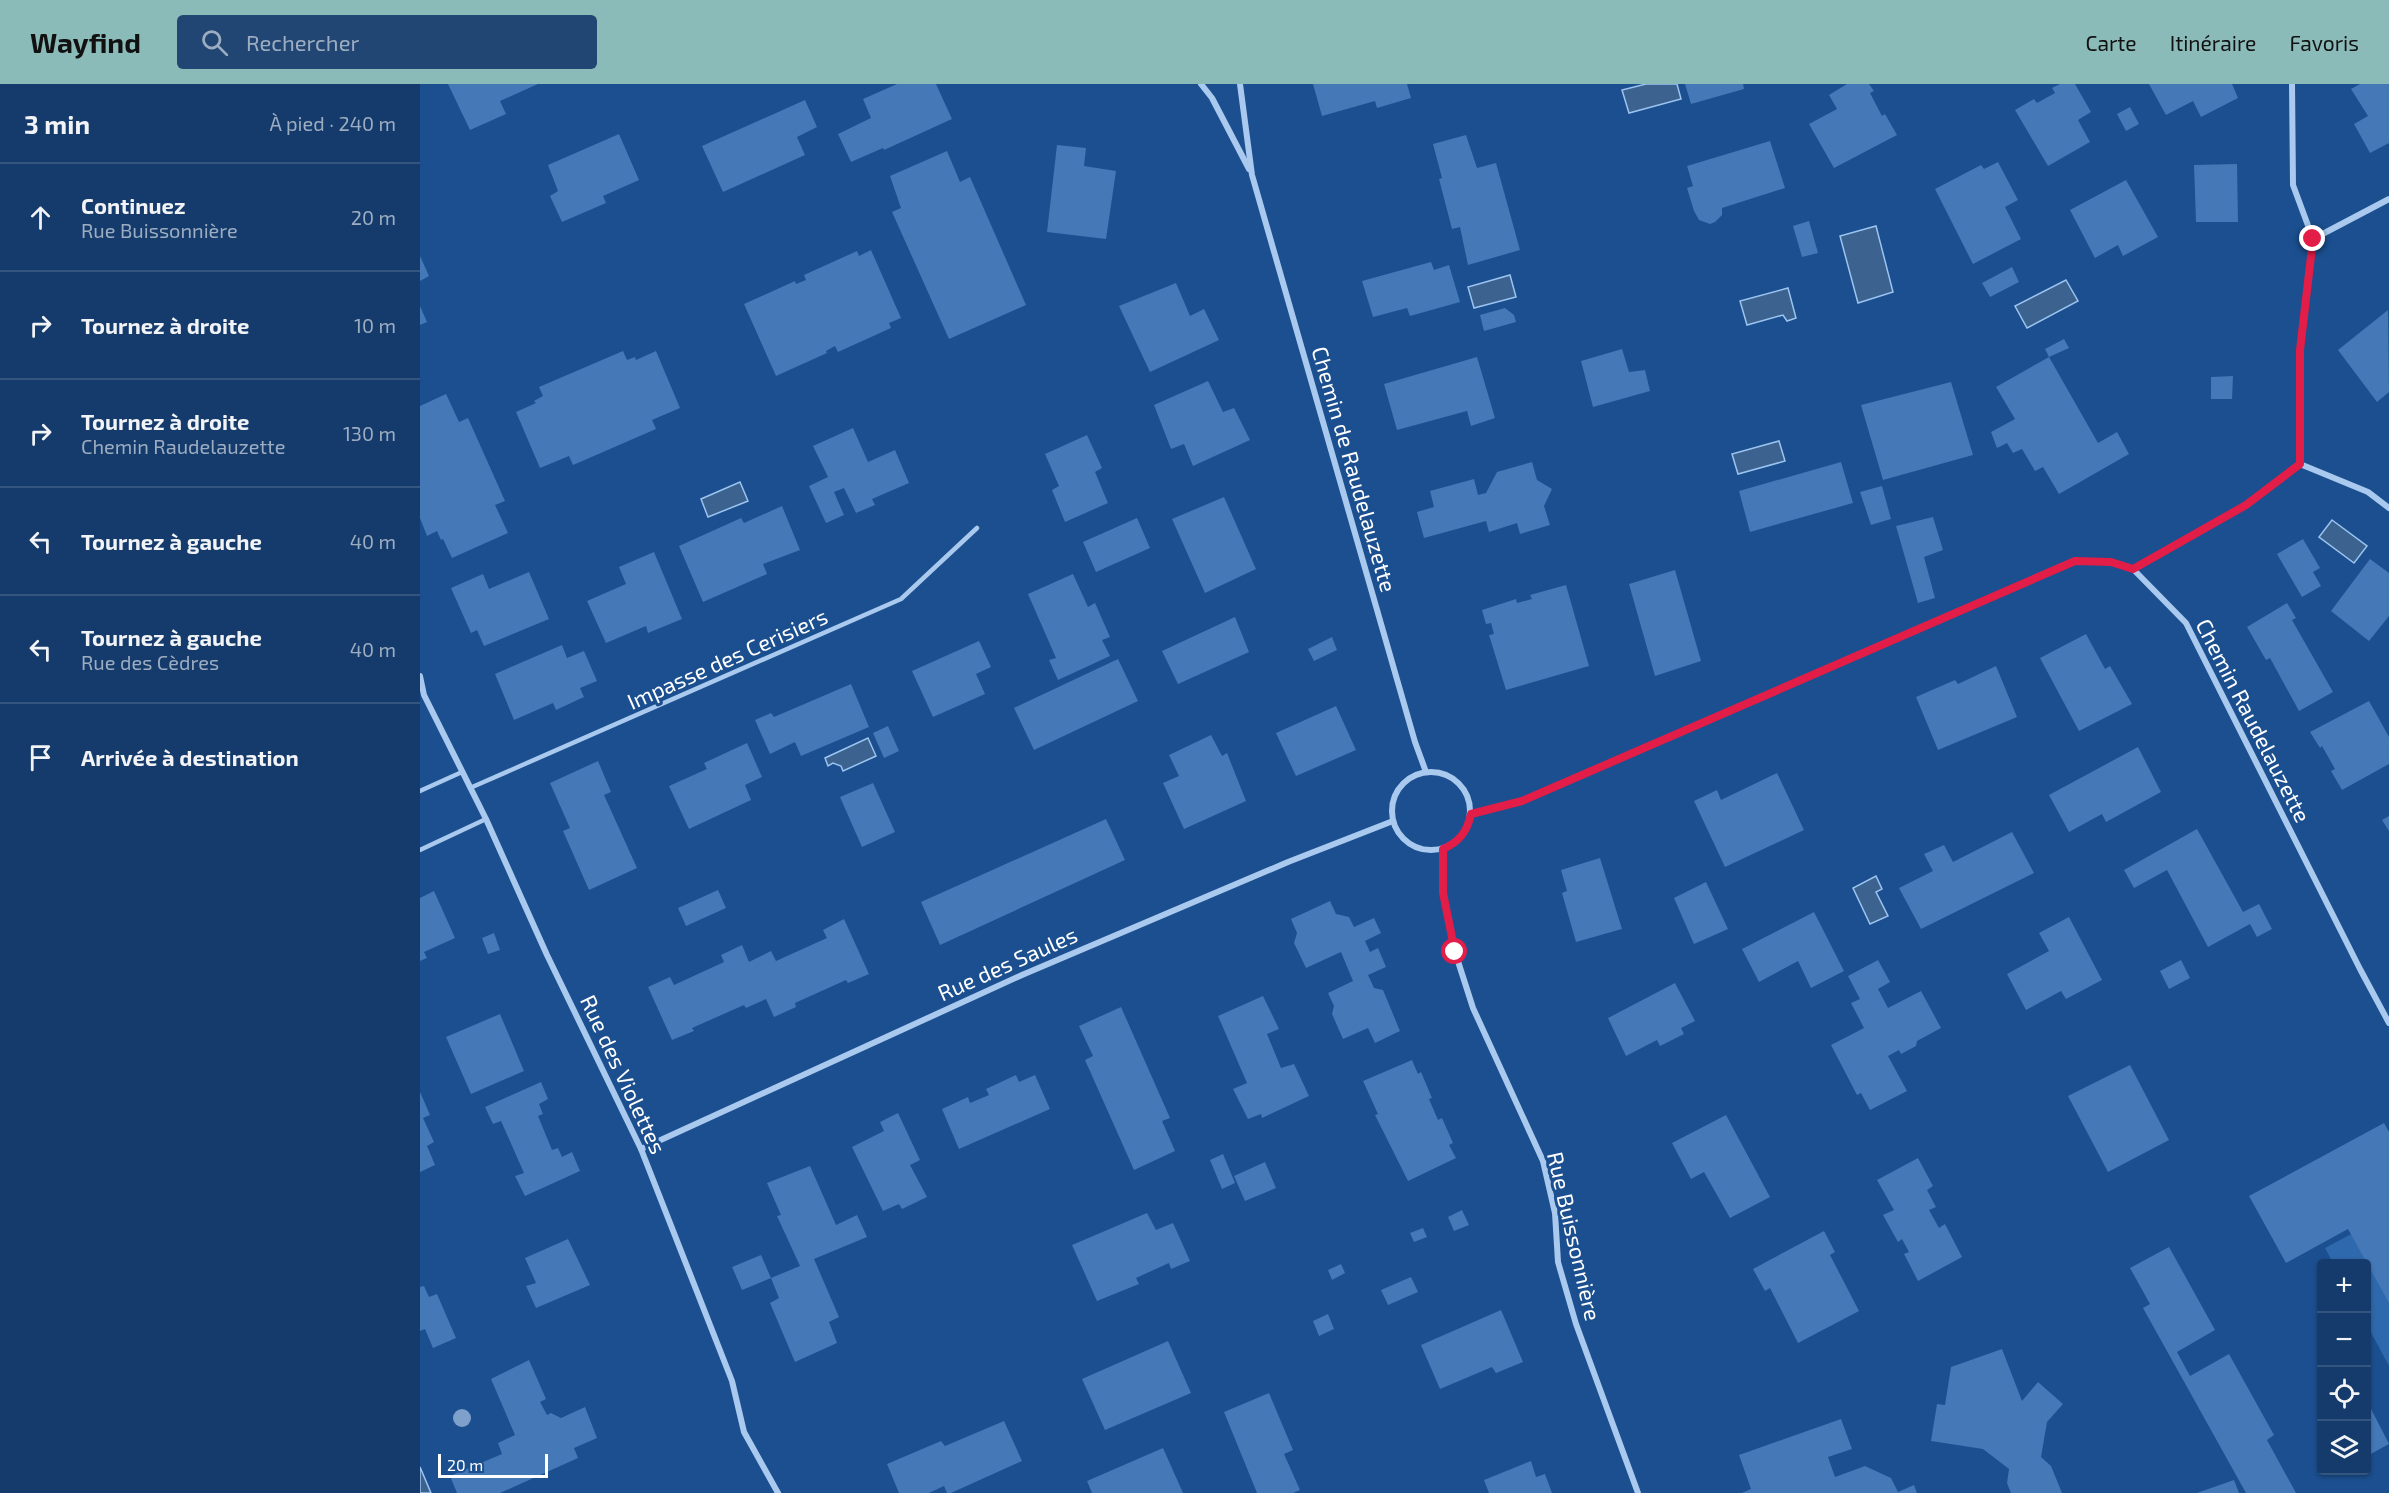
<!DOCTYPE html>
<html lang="fr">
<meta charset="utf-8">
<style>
body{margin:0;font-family:"Exo 2",sans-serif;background:#214673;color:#f1f3f6}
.controls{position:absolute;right:18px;bottom:18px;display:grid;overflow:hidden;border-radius:6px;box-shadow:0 2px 4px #0004}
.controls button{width:54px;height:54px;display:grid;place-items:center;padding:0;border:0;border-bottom:2px solid #33557e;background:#143b6b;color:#f1f3f6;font:30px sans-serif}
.scale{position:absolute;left:18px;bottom:15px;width:110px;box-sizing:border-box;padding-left:6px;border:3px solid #fff;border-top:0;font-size:16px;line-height:21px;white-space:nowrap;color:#fff;-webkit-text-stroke:4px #1b4f8f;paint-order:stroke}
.stop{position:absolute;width:18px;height:18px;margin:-14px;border:4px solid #e11d48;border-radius:50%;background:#fff}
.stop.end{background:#e11d48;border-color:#fff;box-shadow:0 2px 6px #0008}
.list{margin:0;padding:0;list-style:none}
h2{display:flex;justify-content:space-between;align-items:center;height:78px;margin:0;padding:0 24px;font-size:26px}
h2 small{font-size:20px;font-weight:400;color:#9dadc1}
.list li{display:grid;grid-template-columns:39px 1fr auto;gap:18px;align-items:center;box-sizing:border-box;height:108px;padding:0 24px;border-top:2px solid #33557e}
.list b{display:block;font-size:22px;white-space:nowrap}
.list p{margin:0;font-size:20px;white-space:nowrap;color:#9dadc1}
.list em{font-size:20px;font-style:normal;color:#9dadc1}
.icon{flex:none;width:33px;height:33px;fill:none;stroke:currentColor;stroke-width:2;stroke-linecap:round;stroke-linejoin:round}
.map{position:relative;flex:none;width:1969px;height:1409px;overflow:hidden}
header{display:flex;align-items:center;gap:36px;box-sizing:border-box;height:84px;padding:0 30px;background:#8bbbb9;color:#111}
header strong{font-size:28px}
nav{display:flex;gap:33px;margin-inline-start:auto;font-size:21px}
.search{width:420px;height:54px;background:#214673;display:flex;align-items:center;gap:15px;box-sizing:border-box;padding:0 21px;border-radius:6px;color:#9dadc1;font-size:22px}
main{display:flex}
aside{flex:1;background:#143b6b}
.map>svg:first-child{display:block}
.green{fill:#2e69ad}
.water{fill:#3c6290;stroke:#9cc4f0;stroke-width:1.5}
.building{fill:#4478b7}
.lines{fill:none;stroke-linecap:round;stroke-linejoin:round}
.lane{stroke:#a9c9ee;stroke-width:4.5}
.street{stroke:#a9c9ee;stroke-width:6}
.tree{fill:#7ea0ca}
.route{stroke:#e11d48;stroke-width:8}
.labels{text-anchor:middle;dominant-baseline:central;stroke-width:6;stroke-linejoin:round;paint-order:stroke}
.street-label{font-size:22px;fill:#fff;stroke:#1b4f8f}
</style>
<header>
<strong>Wayfind</strong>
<div class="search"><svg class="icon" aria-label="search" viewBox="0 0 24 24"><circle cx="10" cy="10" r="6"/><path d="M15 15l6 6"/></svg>Rechercher</div>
<nav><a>Carte</a><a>Itinéraire</a><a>Favoris</a></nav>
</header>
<main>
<aside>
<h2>3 min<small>À pied · 240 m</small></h2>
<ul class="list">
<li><svg class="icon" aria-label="ahead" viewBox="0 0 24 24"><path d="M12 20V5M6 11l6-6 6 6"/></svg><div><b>Continuez</b><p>Rue Buissonnière</p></div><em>20 m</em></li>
<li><svg class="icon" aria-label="right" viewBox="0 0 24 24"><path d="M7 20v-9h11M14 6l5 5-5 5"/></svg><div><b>Tournez à droite</b></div><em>10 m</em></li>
<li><svg class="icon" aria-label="right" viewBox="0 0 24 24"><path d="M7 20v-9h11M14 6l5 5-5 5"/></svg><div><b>Tournez à droite</b><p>Chemin Raudelauzette</p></div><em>130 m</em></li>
<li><svg class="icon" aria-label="left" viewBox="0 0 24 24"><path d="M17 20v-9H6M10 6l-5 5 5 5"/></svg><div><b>Tournez à gauche</b></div><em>40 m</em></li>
<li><svg class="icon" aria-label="left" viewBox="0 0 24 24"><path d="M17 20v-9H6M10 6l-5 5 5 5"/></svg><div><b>Tournez à gauche</b><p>Rue des Cèdres</p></div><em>40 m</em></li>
<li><svg class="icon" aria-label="arrive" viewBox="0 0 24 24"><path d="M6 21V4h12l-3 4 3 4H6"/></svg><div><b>Arrivée à destination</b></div></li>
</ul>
</aside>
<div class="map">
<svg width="1969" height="1409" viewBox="0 0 1969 1409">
<rect width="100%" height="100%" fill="#1b4f8f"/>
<!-- green -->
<path class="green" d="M1969,1130v152l-22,-41 -1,-61 -33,-1 -8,-15z"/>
<!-- water -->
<g class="water">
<path d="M1226,0h31l4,15 -52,14 -7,-23z"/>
<path d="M1456,142l17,66 -35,11 -18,-67z"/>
<path d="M1090,191l6,22 -42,11 -6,-21z"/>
<path d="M1646,196l12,21 -51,27 -12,-22z"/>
<path d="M1368,204l8,30 -9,3 -4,-6 -36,10 -7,-24z"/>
<path d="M1359,357l6,20 -47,13 -6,-20z"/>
<path d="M320,398l8,19 -40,16 -7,-18z"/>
<path d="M1912,436l35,26 -13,17 -35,-26z"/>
<path d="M448,654l8,18 -33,15 -2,-5 -8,-3 -5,3 -3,-8z"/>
<path d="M1456,792l6,13 -6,3 12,24 -18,8 -17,-36z"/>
<path d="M0,1383l11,26h-11z"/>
</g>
<!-- building -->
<g class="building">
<path d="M28,0h90l-38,17 6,13 -36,16z"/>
<path d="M477,0h39l16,35 -68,31 -1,-2 -32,14 -13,-28 33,-16 -8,-19z"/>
<path d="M893,0h94l4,14 -34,10 -2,-7 -53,15z"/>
<path d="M1265,0h58l1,5 -53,15z"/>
<path d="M1427,0h22l5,7 -4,2 12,23 3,-2 12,21 -63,33 -25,-44 28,-15 -8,-14z"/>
<path d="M1640,0h15l16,28 -13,8 12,22 -42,24 -33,-56 19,-11 3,4 18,-10 -3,-5z"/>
<path d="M1729,0h83l6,14 -37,19 -8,-16 -27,14z"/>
<path d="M1940,0h29v59l-19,10 -16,-29 14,-8 -17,-27z"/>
<path d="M385,16l12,27 -20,10 8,18 -82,37 -21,-46z"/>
<path d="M1710,23l9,17 -13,7 -9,-17z"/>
<path d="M199,50l20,46 -36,16 3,7 -44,19 -12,-26 8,-5 -10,-26z"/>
<path d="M1046,51l11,33 19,-5 24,87 -52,15 -8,-38 -8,2 -13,-50 3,-1 -9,-34z"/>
<path d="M1350,57l15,47 -63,20v7l-7,7 -5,2 -11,-4 -5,-9 -7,-23 6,-2 -6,-20z"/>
<path d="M637,61l29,3 -2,18 32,5 -10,68 -59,-7z"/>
<path d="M527,67l13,31 10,-5 56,128 -77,34 -57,-127 9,-4 -11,-32z"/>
<path d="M1578,78l20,38 -13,7 16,32 -48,25 -38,-75 46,-24 3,4z"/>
<path d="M1817,80l1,58h-42l-2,-57z"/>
<path d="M1706,96l32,57 -35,19 -5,-11 -23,13 -25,-48z"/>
<path d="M1389,137l9,32 -16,4 -9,-31z"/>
<path d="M451,166l30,68 -12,5 2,5 -53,24 -3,-6 -9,5 1,2 -51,23 -32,-72 51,-23 1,3 10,-4 -2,-5 53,-24 2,5z"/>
<path d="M0,172l9,20 -9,5z"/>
<path d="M1011,178l3,8 15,-5 11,37 -50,14 -3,-8 -34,9 -11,-36z"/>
<path d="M1592,183l7,15 -29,15 -8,-14z"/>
<path d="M756,199l14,33 14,-7 15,31 -69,32 -31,-66z"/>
<path d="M0,222l7,16 -7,3z"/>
<path d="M1085,224l9,7 2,7 -32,9 -4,-16z"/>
<path d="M1968,226l1,82 -12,10 -39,-52z"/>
<path d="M1644,255l5,9 -20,9 49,86 19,-11 12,22 -70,40 -16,-27 -8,4 -13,-22 -9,4 -6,-10 -10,5 -6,-16 24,-13 -19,-32 53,-30 -4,-8z"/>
<path d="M1202,265l7,23 16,-2 5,21 -57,16 -12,-46z"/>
<path d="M203,267l4,9 8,-3 1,3 20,-9 24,57 -28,12 4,9 -69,30 -14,6 -4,-9 -29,12 -24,-56 20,-9 -2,-2 9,-5 -4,-9z"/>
<path d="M1057,273l18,61 -24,8 -4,-15 -70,19 -13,-46z"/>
<path d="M1813,292l-1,23h-21v-22z"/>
<path d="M788,297l15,31 11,-4 16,32 -57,26 -9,-22 -13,5 -17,-44z"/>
<path d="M1531,298l22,73 -90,25 -22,-75z"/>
<path d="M26,310l13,28 9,-4 37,83 -10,4 13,28 -56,25 -9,-19 -2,1 -4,-9 -10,5 -7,-18v-112z"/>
<path d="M433,344l15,34 27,-12 14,33 -37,16 3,6 -19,8 -12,-25 -10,4 10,23 -18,8 -17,-37 19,-9 -15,-31z"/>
<path d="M667,351l15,33 -7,4 13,31 -43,19 -13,-32 7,-4 -14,-32z"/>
<path d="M1112,378l5,18 15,9 -8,17 6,19 -30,9 -3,-11 -28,9 -3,-11 -62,17 -7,-26 17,-5 -4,-16 44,-12 4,16 8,-2 11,-21z"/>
<path d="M1421,378l12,41 -103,29 -11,-41z"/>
<path d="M1462,402l9,33 -20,6 -11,-33z"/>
<path d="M804,413l32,72 -51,24 -33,-74z"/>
<path d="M362,422l18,44 -37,14 4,10 -64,28 -24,-56 62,-28 3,5z"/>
<path d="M1513,433l10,33 -19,7 11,41 -17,5 -22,-77z"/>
<path d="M717,434l13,30 -54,24 -13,-30z"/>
<path d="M1883,455l17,29 -7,4 8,14 -19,11 -25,-43z"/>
<path d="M234,468l28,67 -34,14 -2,-7 -40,17 -19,-42 39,-17 -7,-17z"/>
<path d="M1950,475l19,14v43l-20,25 -38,-30z"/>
<path d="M1255,486l26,91 -46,15 -26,-92z"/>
<path d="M109,488l20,47 -65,27 -7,-16 -6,3 -20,-45 32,-14 6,15z"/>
<path d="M653,490l15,33 7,-4 15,34 -8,3 8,16 -52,24 -9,-20 7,-2 -28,-64z"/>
<path d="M1146,501l23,81 -83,24 -17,-55 5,-1 -3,-11 -5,1 -4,-14 34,-11 1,4 15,-4 -2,-4z"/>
<path d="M1867,519l9,15 -4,2 41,72 -34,19 -29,-53 -4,2 -19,-33z"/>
<path d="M815,533l14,35 -71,32 -16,-33z"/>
<path d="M1666,550l19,35 5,-3 22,38 -53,27 -39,-73z"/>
<path d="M912,553l5,13 -23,11 -6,-12z"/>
<path d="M559,557l12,26 -15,7 9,20 -52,23 -21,-46z"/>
<path d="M142,561l5,13 17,-7 13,30 -17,7 4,9 -28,13 -3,-7 -39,17 -19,-46z"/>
<path d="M698,575l20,42 -104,49 -20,-42z"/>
<path d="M1576,582l21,51 -79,33 -22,-53 39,-17 3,4z"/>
<path d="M431,600l18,43 -68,29 -6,-14 -25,12 -15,-34 16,-7 3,4z"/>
<path d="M1949,617l20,36v27l-47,26 -11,-19 4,-2 -13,-23 -2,2 -10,-16z"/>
<path d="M916,622l20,44 -60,26 -20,-43z"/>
<path d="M468,642l11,25 -15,7 -11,-25z"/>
<path d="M791,651l11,21 5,-3 19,48 -62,28 -21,-46 16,-7 -10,-21z"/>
<path d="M327,659l15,34 -17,8 6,15 -62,29 -20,-43 38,-17 -3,-6z"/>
<path d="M1718,663l23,45 -55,30 -4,-8 -33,18 -20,-37z"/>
<path d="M178,677l13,31 -7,3 33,73 -48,22 -26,-59 7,-3 -20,-45z"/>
<path d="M1357,689l27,57 -79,37 -31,-66 23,-11 4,10z"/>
<path d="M453,699l22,49 -33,15 -22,-50z"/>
<path d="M1969,732v15l-7,-11z"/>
<path d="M686,735l19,41 -185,85 -19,-43z"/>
<path d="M1777,745l46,83 16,-8 13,25 -15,8 -7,-13 -42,23 -41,-77 -33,18 -10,-18z"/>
<path d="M1592,748l22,41 -113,56 -22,-41 34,-17 -9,-17 20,-9 9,17z"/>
<path d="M1180,774l22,71 -46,13 -14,-49 5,-2 -6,-21z"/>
<path d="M1286,798l22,47 -34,15 -20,-46z"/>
<path d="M298,806l8,18 -40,18 -8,-18z"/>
<path d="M14,807l21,47 -31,14 3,6 -7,3v-63z"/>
<path d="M910,817l6,13 13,3 5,10 20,-9 7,15 -16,8 5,11 8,-4 8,19 -18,8 6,13 9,2 17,41 -25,12 -7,-15 -25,11 -11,-25 2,-8 -6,-13 25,-12 -12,-29 -35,16 -12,-25 3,-10 -6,-14z"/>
<path d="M1394,828l30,59 -33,17 -13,-27 -39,21 -17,-33z"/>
<path d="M1649,833l33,63 -36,19 -5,-8 -35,19 -19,-36 42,-23 -10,-18z"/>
<path d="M424,835l25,55 -21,9 -2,-3 -51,23 1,4 -22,10 -8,-18 -20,9 -2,-3 -52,23 2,3 -22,9 -24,-53 22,-10 4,8 50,-23 -3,-7 21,-10 7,17 22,-11 5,10 51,-23 -4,-8z"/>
<path d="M74,849l6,17 -12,4 -6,-16z"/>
<path d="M1458,876l12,22 -12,7 10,19 33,-17 20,37 -24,13 -1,5 -15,8 -2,-4 -11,6 19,35 -37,19 -9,-17 -4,2 -26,-50 33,-17 -13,-25 9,-4 -12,-23z"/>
<path d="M1761,876l9,18 -21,11 -9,-18z"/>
<path d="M1255,899l20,38 -14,7 3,6 -24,12 -3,-6 -31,16 -18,-38z"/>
<path d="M843,912l16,33 -12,5 14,34 13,-4 15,32 -47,22 -1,-4 -13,5 -15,-30 14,-6 -29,-67z"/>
<path d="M701,923l49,111 -8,3 13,30 -41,19 -49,-110 8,-4 -14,-30z"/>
<path d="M80,930l24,57 -53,23 -25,-57z"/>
<path d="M992,976l6,14 3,-2 11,26 -3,1 9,21 4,-2 11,25 -4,2 7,13 -48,23 -33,-66 3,-1 -15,-33z"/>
<path d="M1710,981l39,75 -61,32 -40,-76z"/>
<path d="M596,991l3,7 16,-7 15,34 -91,40 -17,-40 26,-12 2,6 19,-8 -3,-6z"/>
<path d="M121,998l7,17 -9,5 4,10 -5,2 14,34 6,-2 4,9 10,-5 8,19 -55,25 -10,-20 9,-3 -23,-52 -8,3 -8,-17z"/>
<path d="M0,1008l10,23 -7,3 11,24 -7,4 8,19 -15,7z"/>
<path d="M478,1029l22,47 -10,5 17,32 -25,12 -3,-5 -16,7 -31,-64 32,-16 -4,-9z"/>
<path d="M1306,1031l44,82 -40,21 -26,-46 -13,7 -19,-36z"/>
<path d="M1964,1039l5,9v171l-41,-74 -62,34 -37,-67z"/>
<path d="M803,1070l12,29 -13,6 -12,-29z"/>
<path d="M1498,1074l15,28 -6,4 9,17 -7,3 10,18 6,-4 17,33 -44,24 -14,-27 5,-2 -7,-13 -4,3 -15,-27 11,-5 -17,-30z"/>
<path d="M845,1078l11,26 -31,13 -11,-25z"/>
<path d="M390,1082l26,59 21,-10 10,22 -53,22 25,58 -10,5 8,21 -42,19 -25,-59 9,-5 -8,-20 29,-12 -23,-50 4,-1 -14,-32z"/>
<path d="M1042,1126l7,15 -15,6 -6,-14z"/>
<path d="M727,1129l9,17 17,-7 17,38 -19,8 -2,-6 -33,15 3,6 -42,17 -25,-56z"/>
<path d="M1003,1144l4,9 -13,5 -4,-9z"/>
<path d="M1404,1147l11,21 -5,3 29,56 -61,32 -28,-55 -5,3 -12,-22z"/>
<path d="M148,1155l22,46 -54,23 -10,-22 10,-3 -11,-25z"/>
<path d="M1749,1163l46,83 -38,22 13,24 39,-22 45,81 -7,5 29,53h-50l-103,-185 7,-4 -20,-36z"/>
<path d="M341,1171l10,23 -29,12 -10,-23z"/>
<path d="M921,1180l4,9 -13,7 -4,-10z"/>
<path d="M991,1193l7,15 -30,13 -7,-15z"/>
<path d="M4,1202l5,11 8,-3 19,44 -23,10 -8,-19 -5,2v-44z"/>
<path d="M1081,1226l22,52 -27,11 -4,-6 -52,22 -19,-44z"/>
<path d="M908,1230l6,15 -15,7 -6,-15z"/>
<path d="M748,1257l23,52 -86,37 -23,-51z"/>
<path d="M1582,1265l20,52 16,-19 25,22 -16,18 -6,35 10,9 11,27h-51l-4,-10 2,-14 -26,-20 -52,-8 6,-37 8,1 6,-38z"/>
<path d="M109,1276l17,39 -6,3 7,13 4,-2 10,5 24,-11 12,31 -23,10 4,10 -78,35h-43l-7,-17 52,-22 -4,-11 17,-8 -24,-56z"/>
<path d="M849,1309l24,57 -9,4 16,36 -7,3h-36l-33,-81z"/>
<path d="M1949,1321l20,39 -22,12v-50z"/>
<path d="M1421,1335l11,30 -24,8 7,20 30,-11 26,12 7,14 16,-7 3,8h-175l9,-4 -12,-34z"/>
<path d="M584,1337l18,40 -71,32h-4l-3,-7 -15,7h-30l-12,-29 54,-23 4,5z"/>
<path d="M743,1364l20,45h-91l-5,-12z"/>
<path d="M1111,1377l5,16 9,-3 7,19h-63l-5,-13z"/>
<path d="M1814,1396l5,13h-42z"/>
</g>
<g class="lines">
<!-- lane -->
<g class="lane">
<path d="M50,704l431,-189 76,-71"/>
<path d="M0,707l42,-19"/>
<path d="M0,766l66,-31"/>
</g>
<!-- street -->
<g class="street">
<path d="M781,0l11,14 37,71"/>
<path d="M820,0l12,91 163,567 11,30"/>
<path d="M1872,0l1,101 20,54 -13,111v114l68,28 21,16"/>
<path d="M1893,155l76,-40"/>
<path d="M1713,485l113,-64 54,-41"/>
<path d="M0,592l4,19 62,124 61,136 94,194 91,232 12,51 34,61"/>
<circle cx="1011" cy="727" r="39"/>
<path d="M1051,730l51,-13 553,-240 36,1 22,7 53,54 174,346 29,54"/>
<path d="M1023,765v44l12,59 18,56 70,153 12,52 3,49 18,62 62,169"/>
<path d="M221,1065l381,-174 266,-113 105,-41"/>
</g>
</g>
<!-- trees -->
<circle class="tree" cx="42" cy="1334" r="9"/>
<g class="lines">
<!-- route -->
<path class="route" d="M1035,868l-12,-59v-44c16,-7 24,-17 28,-35l51,-13 553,-240 36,1 22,7 113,-64 54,-41v-114l13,-111"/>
</g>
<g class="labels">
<!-- street labels -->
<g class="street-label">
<text transform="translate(935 385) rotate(74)">Chemin de Raudelauzette</text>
<text transform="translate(307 574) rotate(-24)">Impasse des Cerisiers</text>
<text transform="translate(1834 636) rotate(63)">Chemin Raudelauzette</text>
<text transform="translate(587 879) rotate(-24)">Rue des Saules</text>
<text transform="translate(204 990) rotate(65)">Rue des Violettes</text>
<text transform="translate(1155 1152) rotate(77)">Rue Buissonnière</text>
</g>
</g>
</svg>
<div class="controls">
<button>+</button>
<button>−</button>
<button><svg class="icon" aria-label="locate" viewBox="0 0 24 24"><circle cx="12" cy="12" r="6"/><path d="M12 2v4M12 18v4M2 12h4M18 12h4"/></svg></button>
<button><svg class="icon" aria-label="layers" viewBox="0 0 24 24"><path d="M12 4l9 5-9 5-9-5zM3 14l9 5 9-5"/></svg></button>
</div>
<div class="scale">20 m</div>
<div class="stop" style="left:1035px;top:868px"></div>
<div class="stop end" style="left:1893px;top:155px"></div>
</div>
</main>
